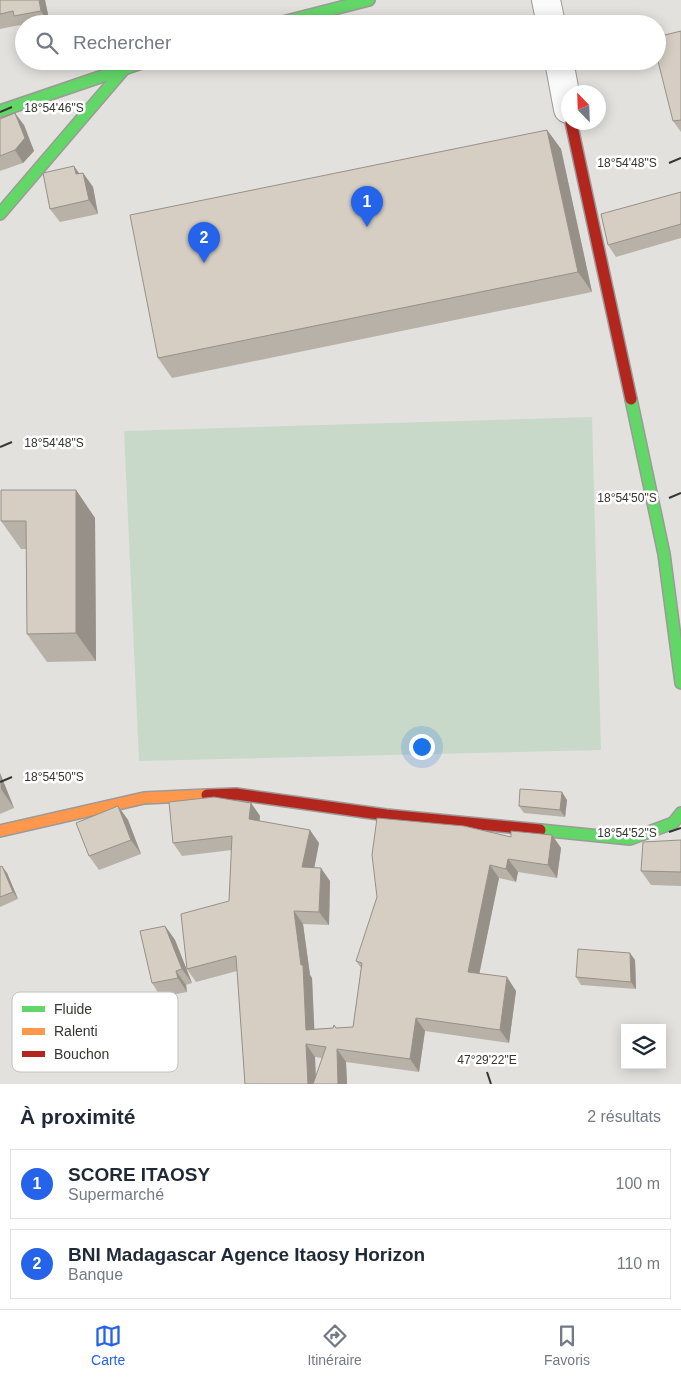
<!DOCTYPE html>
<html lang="fr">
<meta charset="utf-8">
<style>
body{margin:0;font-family:Arial,sans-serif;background:#f2f2f3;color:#1f2937}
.controls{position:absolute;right:15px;bottom:15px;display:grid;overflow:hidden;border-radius:0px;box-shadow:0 2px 12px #0003}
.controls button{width:45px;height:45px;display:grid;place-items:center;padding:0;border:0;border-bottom:1px solid #e0e1e3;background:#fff;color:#1f2937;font:25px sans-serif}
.compass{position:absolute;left:561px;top:85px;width:45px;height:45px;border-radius:50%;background:#fff;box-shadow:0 2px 12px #0003;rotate:337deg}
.you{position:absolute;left:421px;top:746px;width:18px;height:18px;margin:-12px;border:4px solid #fff;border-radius:50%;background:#1a73e8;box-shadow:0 0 0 8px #1a73e833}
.badge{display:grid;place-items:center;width:32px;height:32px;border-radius:50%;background:#2563eb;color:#fff;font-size:16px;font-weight:700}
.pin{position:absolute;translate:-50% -41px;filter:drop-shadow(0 1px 2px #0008)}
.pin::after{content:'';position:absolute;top:26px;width:18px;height:15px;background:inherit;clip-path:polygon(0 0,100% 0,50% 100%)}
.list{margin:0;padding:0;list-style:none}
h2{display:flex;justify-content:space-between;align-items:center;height:65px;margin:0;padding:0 20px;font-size:21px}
h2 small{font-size:16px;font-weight:400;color:#747a83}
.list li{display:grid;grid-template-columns:32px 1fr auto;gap:15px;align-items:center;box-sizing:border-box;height:70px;margin:0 10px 10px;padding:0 10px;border:1px solid #e0e1e3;border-radius:0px}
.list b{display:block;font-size:19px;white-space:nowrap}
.list p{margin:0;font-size:16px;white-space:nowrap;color:#747a83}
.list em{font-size:16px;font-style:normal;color:#747a83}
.icon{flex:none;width:28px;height:28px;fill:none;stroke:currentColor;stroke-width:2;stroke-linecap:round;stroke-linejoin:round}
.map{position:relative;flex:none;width:681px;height:1084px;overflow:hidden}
.search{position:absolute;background:#fff;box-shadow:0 2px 12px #0003;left:15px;right:15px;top:15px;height:55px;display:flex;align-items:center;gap:12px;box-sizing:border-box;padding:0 18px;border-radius:28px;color:#747a83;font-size:19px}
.sheet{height:225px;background:#fff}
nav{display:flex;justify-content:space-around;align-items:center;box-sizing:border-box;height:70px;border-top:1px solid #e0e1e3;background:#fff;font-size:14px;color:#747a83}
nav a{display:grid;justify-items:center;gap:2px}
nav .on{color:#2563eb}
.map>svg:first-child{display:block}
.grass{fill:#c8d9c9}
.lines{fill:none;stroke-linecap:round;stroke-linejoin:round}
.street-casing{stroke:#9b9a98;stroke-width:30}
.fast-casing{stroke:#9b9a98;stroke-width:14}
.slow-casing{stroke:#9b9a98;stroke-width:14}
.jam-casing{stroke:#9b9a98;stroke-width:14}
.street{stroke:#fbfafa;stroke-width:28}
.fast{stroke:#63d668;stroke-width:11}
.slow{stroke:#ff974d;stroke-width:11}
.jam{stroke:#b3261e;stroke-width:11}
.wall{fill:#b8b1a8;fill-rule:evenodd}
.shaded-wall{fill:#969088}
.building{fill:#d6cec3;stroke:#969088}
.ticks{fill:none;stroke:#363532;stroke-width:2}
.key{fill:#fff;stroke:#c3c2c2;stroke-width:1}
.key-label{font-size:14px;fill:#363532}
.ticks-label{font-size:12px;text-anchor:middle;fill:#363532;stroke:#fff;stroke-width:5;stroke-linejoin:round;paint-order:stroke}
</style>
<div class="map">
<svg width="681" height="1084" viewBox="0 0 681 1084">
<rect width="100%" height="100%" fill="#e3e1de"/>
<!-- grass -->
<path class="grass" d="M592,417l9,333 -462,11 -15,-330z"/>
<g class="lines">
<!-- street casing -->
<g class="street-casing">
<g id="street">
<path d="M546,0l5,24"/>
<path d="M559,61l9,48"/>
</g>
</g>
<!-- fast casing -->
<g class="fast-casing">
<g id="fast">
<path d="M275,24l94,-24"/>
<path d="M0,111l147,-50"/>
<path d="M0,214l125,-146"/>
<path d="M631,399l33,155 17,129"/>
<path d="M540,830l90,9 43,-16 8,-10"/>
</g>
</g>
<!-- slow casing -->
<g class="slow-casing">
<path id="slow" d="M0,831l144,-33 63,-3"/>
</g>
<!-- jam casing -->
<g class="jam-casing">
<g id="jam">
<path d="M571,122l60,277"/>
<path d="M207,795l29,-1 150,21 154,15"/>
</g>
</g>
<!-- street -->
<use href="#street" class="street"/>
<!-- fast -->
<use href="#fast" class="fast"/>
<!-- slow -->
<use href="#slow" class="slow"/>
<!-- jam -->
<use href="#jam" class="jam"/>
</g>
<!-- wall -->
<g class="wall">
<path d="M0,0h45l5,24h-26v5h-1l-3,-4 -20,4z"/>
<path d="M681,31v101l-8,-11z"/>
<path d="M0,119l24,6 10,26 -11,12 -23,8z"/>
<path d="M547,130l14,19 31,143 -420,86 -14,-20z"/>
<path d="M83,173l10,14 5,27 -38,8 -10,-13 29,-35z"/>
<path d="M681,192v46l-65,19 -8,-12z"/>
<path d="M76,490l19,28 1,143 -49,1 -20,-28v-85h-6l-20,-28z"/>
<path d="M0,773l14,35 -14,6z"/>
<path d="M567,800l-2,17 -41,-4 -5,-7z"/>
<path d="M251,803l9,13v5l59,22 -5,25 16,13 -1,44 -26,-1 7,51 2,3 2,51 19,-1 1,-3 2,3 17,-1 8,-59 -5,-7 155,-124 41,-2 9,13 -4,30 -39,-6 -2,10 -17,-4 -20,96 37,17 -7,52 -84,-12 -6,41 -73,-10 1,22h-102l-8,-113 -41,11 -9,-13 42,-68 3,-51 -50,6 -9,-13zM315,1057l7,1 -6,19z"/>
<path d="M118,806l10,14 13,34 -42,16 -10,-14z"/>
<path d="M681,840v46l-30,-1 -10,-14z"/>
<path d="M0,867l7,6 11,26 -18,8z"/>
<path d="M165,926l10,14 17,43 -6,2 1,7 -26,5 -9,-14z"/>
<path d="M635,960l1,29 -55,-4 -5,-8z"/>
</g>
<!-- shaded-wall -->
<g class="shaded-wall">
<path d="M39,0h6l5,24 -9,-13z"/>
<path d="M15,113l9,12 10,26 -11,12 -8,-13z"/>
<path d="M547,130l14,19 31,143 -14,-20z"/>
<path d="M74,166l10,14 -8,-6z"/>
<path d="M83,173l10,14 5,27 -9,-14z"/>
<path d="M76,490l19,28 1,143 -20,-28z"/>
<path d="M0,773l14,35 -13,-19z"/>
<path d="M562,792l5,8 -2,17 -5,-7z"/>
<path d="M251,803l9,13 -2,16 -9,-13z"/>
<path d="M118,806l10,14 13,34 -10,-14z"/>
<path d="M310,830l9,13 -7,37 -10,-13z"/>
<path d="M552,835l9,13 -4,30 -9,-13z"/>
<path d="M508,859l10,13 -2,10 -10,-13z"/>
<path d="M490,865l9,13 -22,107 -9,-13z"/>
<path d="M2,866l5,7 11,26 -5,-7z"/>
<path d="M321,868l9,13 -1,44 -10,-13z"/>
<path d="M294,911l9,13 7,51 2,3 3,65 -9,-13 -5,-65z"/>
<path d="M165,926l10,14 17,43 -10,-14z"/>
<path d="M630,953l5,7 1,29 -5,-7z"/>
<path d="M176,971l10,14 1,7 -9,-14z"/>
<path d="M507,977l9,14 -7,52 -9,-13z"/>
<path d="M416,1018l9,13 -6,41 -9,-13z"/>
<path d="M306,1044l9,13 1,27h-8z"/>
<path d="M337,1049l9,13 1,22h-9z"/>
</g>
<!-- building -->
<g class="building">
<path d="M0,0h39l2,11 -27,5 -1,-5 -13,3z"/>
<path d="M681,31v89l-8,1 -16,-64v-20z"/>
<path d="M15,113l10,25 -10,12 -15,6v-37z"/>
<path d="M547,130l31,142 -420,86 -28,-143z"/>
<path d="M74,166l2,8 7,-1 6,27 -39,9 -7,-36z"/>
<path d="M681,192v32l-73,21 -7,-31z"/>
<path d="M1,490h75v143l-49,1 -1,-113h-25z"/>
<path d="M520,789l42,3 -2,18 -41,-4z"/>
<path d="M214,797l37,6 -2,16 61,11 -8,37 19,1 -2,44 -25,-1 7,54h2l3,65 27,-2 1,-3 2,3 17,-1 9,-64 -6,-2 21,-64 -5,-42 5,-37 87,8 47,11v-6l41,4 -4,30 -40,-6 -2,10 -16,-4 -22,107 39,5 -7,53 -84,-12 -6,41 -73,-10 1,35h-25l13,-37 -20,-3 2,40h-63l-9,-128 -49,13 -6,-55 48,-13 3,-65 -59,7 -4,-41z"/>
<path d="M118,806l13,34 -42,16 -13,-33z"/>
<path d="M681,840v32l-40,-1 2,-29z"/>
<path d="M2,866l11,26 -13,5v-30z"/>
<path d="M165,926l17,43 -6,2 2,7 -26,5 -12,-52z"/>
<path d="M578,949l52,4 1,29 -55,-5z"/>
</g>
<!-- ticks -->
<path class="ticks" d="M0,112l12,-5M669,163l12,-5M0,447l12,-5M669,498l12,-5M0,782l12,-5M669,832l12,-4M487,1072l4,12"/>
<!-- legend -->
<rect x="12" y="992" width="166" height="80" rx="8" class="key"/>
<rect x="22" y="1006" width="23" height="6" fill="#63d668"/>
<rect x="22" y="1028" width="23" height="7" fill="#ff974d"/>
<rect x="22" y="1051" width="23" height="6" fill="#b3261e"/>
<g class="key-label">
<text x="54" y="1014">Fluide</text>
<text x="54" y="1036">Ralenti</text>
<text x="54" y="1059">Bouchon</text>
</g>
<g class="ticks-label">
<text x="54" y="112">18°54'46"S</text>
<text x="627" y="167">18°54'48"S</text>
<text x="54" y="447">18°54'48"S</text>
<text x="627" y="502">18°54'50"S</text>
<text x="54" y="781">18°54'50"S</text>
<text x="627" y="837">18°54'52"S</text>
<text x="487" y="1064">47°29'22"E</text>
</g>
</svg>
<div class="controls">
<button><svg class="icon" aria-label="layers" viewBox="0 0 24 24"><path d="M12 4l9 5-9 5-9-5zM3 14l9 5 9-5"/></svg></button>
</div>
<svg class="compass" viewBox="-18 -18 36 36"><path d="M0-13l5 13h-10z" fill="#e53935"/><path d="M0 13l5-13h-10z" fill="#747a83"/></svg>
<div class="you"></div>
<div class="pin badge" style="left:367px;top:227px">1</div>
<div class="pin badge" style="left:204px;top:263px">2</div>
<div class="search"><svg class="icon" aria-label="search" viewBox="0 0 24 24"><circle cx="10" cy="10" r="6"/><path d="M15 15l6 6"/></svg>Rechercher</div>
</div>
<section class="sheet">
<h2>À proximité<small>2 résultats</small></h2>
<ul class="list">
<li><span class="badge">1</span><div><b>SCORE ITAOSY</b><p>Supermarché</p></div><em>100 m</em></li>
<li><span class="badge">2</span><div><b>BNI Madagascar Agence Itaosy Horizon</b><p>Banque</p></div><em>110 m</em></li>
</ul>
</section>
<nav>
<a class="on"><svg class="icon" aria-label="map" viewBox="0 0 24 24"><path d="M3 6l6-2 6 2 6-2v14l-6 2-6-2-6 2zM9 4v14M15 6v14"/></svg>Carte</a>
<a><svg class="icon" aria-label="directions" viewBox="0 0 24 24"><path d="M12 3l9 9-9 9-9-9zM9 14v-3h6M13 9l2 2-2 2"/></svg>Itinéraire</a>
<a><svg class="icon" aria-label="saved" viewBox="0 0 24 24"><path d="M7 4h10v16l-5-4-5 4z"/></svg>Favoris</a>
</nav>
